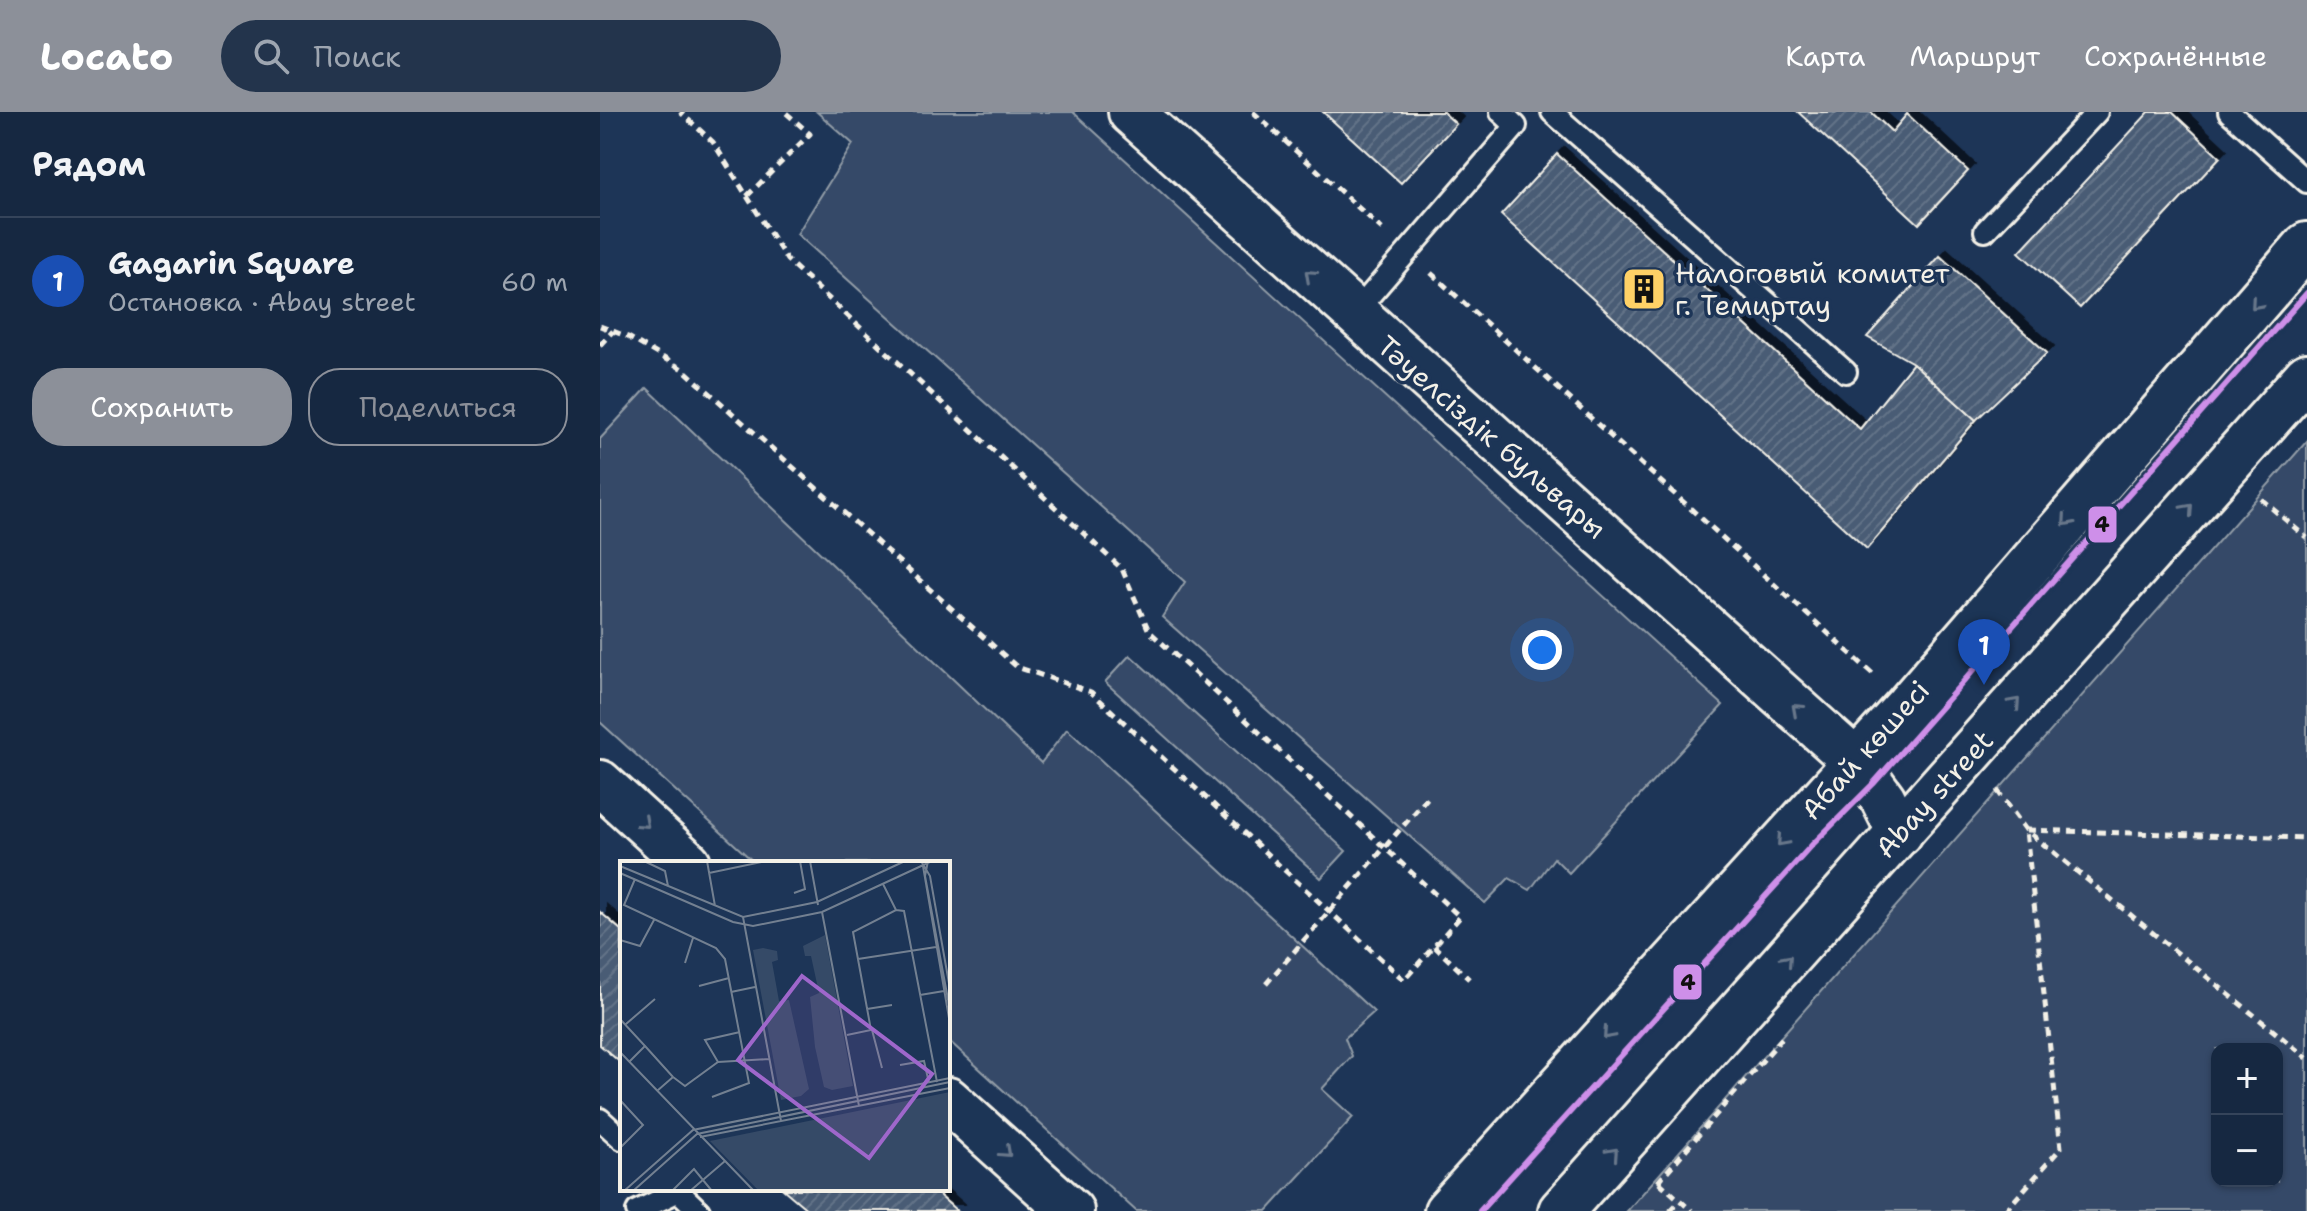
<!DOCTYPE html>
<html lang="ru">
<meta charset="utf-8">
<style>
body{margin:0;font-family:"Shantell Sans",sans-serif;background:#23344c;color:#f1f3f6}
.controls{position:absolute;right:24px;bottom:24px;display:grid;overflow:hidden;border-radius:16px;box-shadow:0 2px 6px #0004}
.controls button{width:72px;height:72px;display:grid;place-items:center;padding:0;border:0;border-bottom:2px solid #35445a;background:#162841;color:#f1f3f6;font:40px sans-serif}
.you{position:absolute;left:942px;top:538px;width:28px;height:28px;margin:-20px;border:6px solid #fff;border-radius:50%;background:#1a73e8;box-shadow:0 0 0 12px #1a73e833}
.badge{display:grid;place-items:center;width:52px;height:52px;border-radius:50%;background:#8c9099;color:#fff;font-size:26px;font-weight:700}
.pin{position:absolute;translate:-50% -66px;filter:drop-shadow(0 2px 4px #0008)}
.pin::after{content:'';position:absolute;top:42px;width:28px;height:24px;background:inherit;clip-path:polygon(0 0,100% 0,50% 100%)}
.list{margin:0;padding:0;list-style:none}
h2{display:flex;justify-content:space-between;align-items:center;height:104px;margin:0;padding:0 32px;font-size:34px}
h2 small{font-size:26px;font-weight:400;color:#9ea6b1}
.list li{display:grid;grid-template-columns:52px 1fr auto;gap:24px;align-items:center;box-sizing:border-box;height:128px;padding:0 32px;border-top:2px solid #35445a}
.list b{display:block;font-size:30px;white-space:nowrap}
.list p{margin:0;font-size:26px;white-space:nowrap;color:#9ea6b1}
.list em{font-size:26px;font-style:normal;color:#9ea6b1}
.actions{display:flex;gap:16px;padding:24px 32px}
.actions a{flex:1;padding:18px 0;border:2px solid #8c9099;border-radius:32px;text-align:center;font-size:28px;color:#8c9099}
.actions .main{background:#8c9099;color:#fff}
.icon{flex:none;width:44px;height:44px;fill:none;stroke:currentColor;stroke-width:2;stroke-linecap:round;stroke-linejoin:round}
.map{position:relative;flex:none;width:1707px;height:1099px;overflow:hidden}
header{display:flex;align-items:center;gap:48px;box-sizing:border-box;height:112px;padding:0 40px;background:#8c9099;color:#fff}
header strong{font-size:38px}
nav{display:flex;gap:44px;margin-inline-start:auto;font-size:28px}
.search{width:560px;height:72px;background:#23344c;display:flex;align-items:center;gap:20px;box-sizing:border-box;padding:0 28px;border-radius:44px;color:#9ea6b1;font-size:30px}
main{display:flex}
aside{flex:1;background:#162841}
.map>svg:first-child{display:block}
.green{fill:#354a67;stroke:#949ea8;stroke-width:2;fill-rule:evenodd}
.building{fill:url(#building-hatch);stroke:#f4f1e8;stroke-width:2;filter:url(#shadow)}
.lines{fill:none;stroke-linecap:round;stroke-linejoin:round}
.lane-casing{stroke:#f4f1e8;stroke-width:26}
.secondary-casing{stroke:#f4f1e8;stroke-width:50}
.path{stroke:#f4f1e8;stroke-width:5;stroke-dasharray:8 6;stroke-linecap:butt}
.lane{stroke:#1d3557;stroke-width:20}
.secondary{stroke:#1d3557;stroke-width:44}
.tram-1-casing{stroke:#1d3557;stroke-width:12}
.tram-1{stroke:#ce8fe9;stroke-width:6}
.oneway{stroke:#68778a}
.labels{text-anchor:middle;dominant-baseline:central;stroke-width:7;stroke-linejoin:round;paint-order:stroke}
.poi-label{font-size:28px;fill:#f4f1e8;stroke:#1d3557;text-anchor:start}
.street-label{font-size:28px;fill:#f4f1e8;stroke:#1d3557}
.inset-road{fill:none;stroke:#738091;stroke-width:2}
.view{fill:#9f67cb;fill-opacity:0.15;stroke:#9f67cb;stroke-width:4}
.inset-edge{fill:none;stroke:#f4f1e8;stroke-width:4}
.line-badge{stroke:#1d3557;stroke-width:3}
.pale-badge-label{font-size:22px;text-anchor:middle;font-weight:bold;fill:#111}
</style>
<header>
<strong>Locato</strong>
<div class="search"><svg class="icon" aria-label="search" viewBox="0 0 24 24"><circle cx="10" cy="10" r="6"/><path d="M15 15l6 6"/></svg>Поиск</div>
<nav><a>Карта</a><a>Маршрут</a><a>Сохранённые</a></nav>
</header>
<main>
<aside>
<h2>Рядом<small></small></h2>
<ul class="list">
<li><span class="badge" style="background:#1a4fb4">1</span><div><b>Gagarin Square</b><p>Остановка · Abay street</p></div><em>60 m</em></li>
</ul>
<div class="actions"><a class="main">Сохранить</a><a>Поделиться</a></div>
</aside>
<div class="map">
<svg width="1707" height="1099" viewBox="0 0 1707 1099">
<defs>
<pattern id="building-hatch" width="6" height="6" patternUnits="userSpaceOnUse" patternTransform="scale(2)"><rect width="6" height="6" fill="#485b74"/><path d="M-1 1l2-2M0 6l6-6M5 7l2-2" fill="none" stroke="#637388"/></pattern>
<filter id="shadow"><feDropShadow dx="7" dy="-7" stdDeviation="0" flood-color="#0009"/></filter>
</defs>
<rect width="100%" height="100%" fill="#1d3557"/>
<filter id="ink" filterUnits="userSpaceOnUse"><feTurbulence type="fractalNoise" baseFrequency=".0125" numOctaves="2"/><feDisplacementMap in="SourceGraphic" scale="16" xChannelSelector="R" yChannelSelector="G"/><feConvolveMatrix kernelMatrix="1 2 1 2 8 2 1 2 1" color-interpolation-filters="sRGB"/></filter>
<g filter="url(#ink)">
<!-- green -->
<g class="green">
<path d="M217,0h256l650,593 -154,168 -15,-15 -24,32 -21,-12 -24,25 -323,-286 23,-35 -388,-348 56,-90z"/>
<path d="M47,276l394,375 26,-34 307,283 -29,26 7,18 -30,33 31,28 -86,94h-131l-188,-171v-177h-193l-155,-141v-283z"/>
<path d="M1707,329v770h-680zM1617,937h60v132h-60z"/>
<path d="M530,543l216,196 -25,27 -216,-196z"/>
</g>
<!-- building -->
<g class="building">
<path d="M723,0h120l13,12 -55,59z"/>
<path d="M1198,0h73l21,20 15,-18 61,57 -49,53z"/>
<path d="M1549,0h23l48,45 -140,151 -61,-56z"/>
<path d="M957,42l303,275 53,-66 63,57 -109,129 -366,-334z"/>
<path d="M1340,144l107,97 -71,67 -63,-57 -46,-26z"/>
<path d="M0,800l22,19v133l-22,-19z"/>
<path d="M183,1077h149l25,22h-148z"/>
</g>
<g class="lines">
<!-- lane casing -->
<g class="lane-casing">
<g id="lane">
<path d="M952,0l294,260"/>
<path d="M1629,0l78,70"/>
<path d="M1385,119l112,-119"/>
<path d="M753,203l163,-189 -15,-14"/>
<path d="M0,1007l22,20"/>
<path d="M76,1077l23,22"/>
<path d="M37,1099l46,-22"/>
</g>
</g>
<!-- secondary casing -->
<g class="secondary-casing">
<g id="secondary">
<path d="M531,0l724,649 28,38 17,34"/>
<path d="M0,671l88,80"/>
<path d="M348,988l123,111"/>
<path d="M847,1099l461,-506 399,-460"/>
<path d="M961,1099l746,-835"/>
</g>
</g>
<!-- path -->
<g class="path">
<path d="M653,0l129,117"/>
<path d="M147,84l63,-62 -25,-22"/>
<path d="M831,161l443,402"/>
<path d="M0,214l28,11 56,33 333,297 74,25 313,288 56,-63 -311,-286 -27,-62 -335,-309 -74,-118 -33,-30"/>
<path d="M0,233l13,-14"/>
<path d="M1661,387l46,39"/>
<path d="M1397,678l29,40 281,228"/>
<path d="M1427,718l280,8"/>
<path d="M834,834l35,33"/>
<path d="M666,872l164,-189"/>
<path d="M1058,1070l124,-144"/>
<path d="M1059,1070l33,29"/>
<path d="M1070,1099l10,-10"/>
<path d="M1405,1099l56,-63 -35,-317"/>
</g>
<!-- lane -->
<use href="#lane" class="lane"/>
<!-- secondary -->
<use href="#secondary" class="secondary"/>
<!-- tram-1 casing -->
<g class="tram-1-casing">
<path id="tram-1" d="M880,1099l333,-367 60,-60 434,-491"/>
</g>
<!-- tram-1 -->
<use href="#tram-1" class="tram-1"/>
</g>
<!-- one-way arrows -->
<defs><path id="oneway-chevron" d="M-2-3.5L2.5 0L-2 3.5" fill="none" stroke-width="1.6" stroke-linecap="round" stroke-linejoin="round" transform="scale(2)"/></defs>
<g class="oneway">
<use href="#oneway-chevron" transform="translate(710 163) rotate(-138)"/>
<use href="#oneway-chevron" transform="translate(1656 192) rotate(131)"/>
<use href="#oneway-chevron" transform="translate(1588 397) rotate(-48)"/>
<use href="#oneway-chevron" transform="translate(1467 409) rotate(131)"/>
<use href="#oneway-chevron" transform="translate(1415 591) rotate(-48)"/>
<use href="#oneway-chevron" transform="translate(1197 597) rotate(-138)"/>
<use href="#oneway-chevron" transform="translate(44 711) rotate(42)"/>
<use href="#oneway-chevron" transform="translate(1182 729) rotate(132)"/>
<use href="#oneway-chevron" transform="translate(1187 848) rotate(-48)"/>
<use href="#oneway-chevron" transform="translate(1008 922) rotate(132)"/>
<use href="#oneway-chevron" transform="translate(406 1040) rotate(42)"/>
<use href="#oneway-chevron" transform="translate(1013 1041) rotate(-48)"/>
</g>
</g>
<!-- icons -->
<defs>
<g id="building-square" transform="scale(2.3)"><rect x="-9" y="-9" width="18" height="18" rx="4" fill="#ffd166" stroke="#1d3557"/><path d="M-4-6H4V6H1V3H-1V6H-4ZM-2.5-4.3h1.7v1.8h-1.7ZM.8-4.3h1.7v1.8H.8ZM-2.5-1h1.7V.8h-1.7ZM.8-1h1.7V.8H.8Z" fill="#111"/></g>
</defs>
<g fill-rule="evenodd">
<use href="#building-square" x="1044" y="177"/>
</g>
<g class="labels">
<!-- poi labels -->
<g class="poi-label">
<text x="1075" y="161">Налоговый комитет<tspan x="1075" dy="32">г. Темиртау</tspan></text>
</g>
<!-- street labels -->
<g class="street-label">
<text transform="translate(892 325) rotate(41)">Тәуелсіздік бульвары</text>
<text transform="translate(1265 638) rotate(-48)">Абай көшесі</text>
<text transform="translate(1334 682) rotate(-48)">Abay street</text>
</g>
</g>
<!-- overview -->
<g transform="translate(20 749)">
<rect width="330" height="330" fill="#1d3557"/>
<path d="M205,74l28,151 -21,4 -8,-3 -9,-40 -5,-50 9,-4 -8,-37h-6l-2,-10zM143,87l14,3 1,9 -6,2 7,39 10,-1 20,89 -8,7 -20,4 -28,-150zM330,231v99h-191l-49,-50z" fill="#354a67"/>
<path class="inset-road" d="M24,0l21,10 3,15M87,0l8,45M190,0l8,44M301,0l9,15 20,113M308,0l-3,15 25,134M0,5l123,51 74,-15 88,-41M303,5l27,158M0,12l113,49 20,4 69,-14 110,-51M89,12l57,-12M15,18l-11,26 92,43 9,11 24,124 -37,14M263,23l13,26M174,32l11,-4 -5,-28M202,51l37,194M123,56l38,204M0,79l20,6 14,-26M238,98l78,-12M65,102l8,-25M79,125l30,-8M111,131l24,-5M300,134l24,-4M247,148l25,-4M0,158l25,27 -16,16M6,163l29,-25M252,169l10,38M227,174l24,-5 -18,-98 43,-22 8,1 33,171M25,185l28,31M0,191l134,139M98,201l-13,-22 35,-8M280,204l24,-4 5,22M37,230l16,-14 12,9 33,-24 51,-3M0,239l23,25 -23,23M80,276l250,-49M4,330l69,-61 257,-52M13,330l64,-57 253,-52M52,330l22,-22 18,22M70,330l35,-30"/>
<path class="view" d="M182,115l130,98 -63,84 -131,-98z"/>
<rect width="330" height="330" class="inset-edge"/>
</g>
<g class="line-badge">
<rect x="1487" y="393" width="31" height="39" rx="8" fill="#ce8fe9"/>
<rect x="1072" y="851" width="31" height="38" rx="8" fill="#ce8fe9"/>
</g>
<g class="pale-badge-label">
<text x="1502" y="420">4</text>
<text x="1088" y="878">4</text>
</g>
</svg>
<div class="controls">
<button>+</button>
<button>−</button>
</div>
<div class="you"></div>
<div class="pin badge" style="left:1384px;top:573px;background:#1a4fb4">1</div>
</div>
</main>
